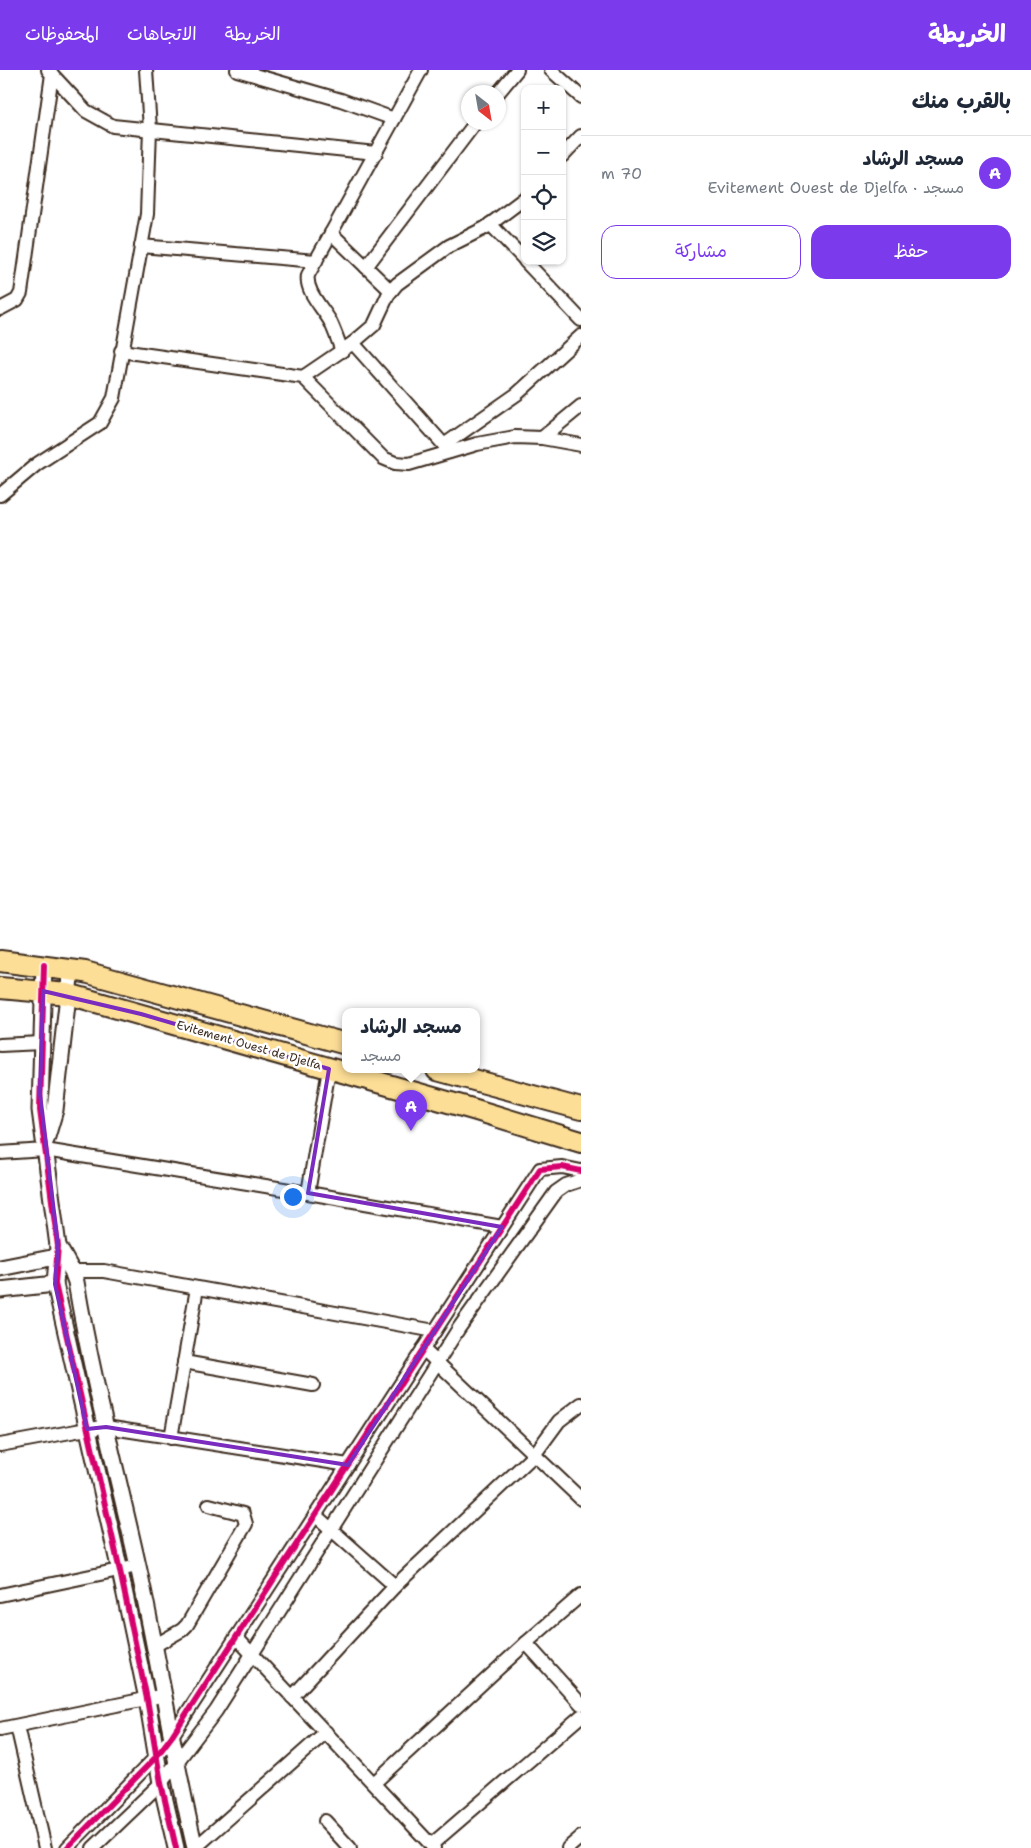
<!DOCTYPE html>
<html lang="ar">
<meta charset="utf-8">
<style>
body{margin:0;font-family:"Shantell Sans","Playpen Sans Arabic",sans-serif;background:#f6f6f7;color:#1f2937;direction:rtl}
.controls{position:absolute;right:15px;top:15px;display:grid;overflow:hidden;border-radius:10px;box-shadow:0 1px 4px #0004}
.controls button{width:45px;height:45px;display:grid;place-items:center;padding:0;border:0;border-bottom:1px solid #e0e1e3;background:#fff;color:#1f2937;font:25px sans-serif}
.compass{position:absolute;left:461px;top:15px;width:45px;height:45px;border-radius:50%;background:#fff;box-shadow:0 1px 4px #0004;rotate:149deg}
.you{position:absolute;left:292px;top:1126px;width:18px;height:18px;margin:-12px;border:4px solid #fff;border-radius:50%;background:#1a73e8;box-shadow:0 0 0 8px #1a73e833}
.badge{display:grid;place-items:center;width:32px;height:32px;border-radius:50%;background:#7c3aed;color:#fff;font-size:16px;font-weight:700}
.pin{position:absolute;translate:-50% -41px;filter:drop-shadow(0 1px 2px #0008)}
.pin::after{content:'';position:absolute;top:26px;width:18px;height:15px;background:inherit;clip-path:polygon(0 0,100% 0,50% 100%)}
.popup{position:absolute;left:342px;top:938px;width:138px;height:65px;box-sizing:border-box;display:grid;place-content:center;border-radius:10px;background:#fff;filter:drop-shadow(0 1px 4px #0005);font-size:16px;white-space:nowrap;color:#747a83}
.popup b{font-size:19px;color:#1f2937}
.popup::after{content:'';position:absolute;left:50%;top:100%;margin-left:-10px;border:10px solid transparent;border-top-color:#fff}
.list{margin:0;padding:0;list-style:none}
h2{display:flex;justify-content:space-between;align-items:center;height:65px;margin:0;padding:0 20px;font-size:21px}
h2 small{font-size:16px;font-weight:400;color:#747a83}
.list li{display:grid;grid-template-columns:32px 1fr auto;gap:15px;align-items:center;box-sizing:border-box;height:75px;padding:0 20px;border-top:1px solid #e0e1e3}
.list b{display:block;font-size:19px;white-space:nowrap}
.list p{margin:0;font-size:16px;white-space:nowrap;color:#747a83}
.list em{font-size:16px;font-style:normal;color:#747a83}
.actions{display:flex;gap:10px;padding:15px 20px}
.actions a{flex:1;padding:11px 0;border:1px solid #7c3aed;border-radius:15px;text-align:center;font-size:18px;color:#7c3aed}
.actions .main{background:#7c3aed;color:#fff}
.icon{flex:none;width:28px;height:28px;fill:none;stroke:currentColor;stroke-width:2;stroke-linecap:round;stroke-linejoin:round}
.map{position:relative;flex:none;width:581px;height:1778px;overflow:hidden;direction:ltr}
header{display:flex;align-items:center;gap:30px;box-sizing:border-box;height:70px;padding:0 25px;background:#7c3aed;color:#fff}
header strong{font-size:24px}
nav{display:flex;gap:28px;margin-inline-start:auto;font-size:18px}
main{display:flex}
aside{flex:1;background:#fff}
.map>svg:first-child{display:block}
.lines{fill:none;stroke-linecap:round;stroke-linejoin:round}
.minor-casing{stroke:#3b2a1e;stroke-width:16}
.tertiary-casing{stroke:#3b2a1e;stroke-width:19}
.trunk-casing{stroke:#3b2a1e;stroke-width:24}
.minor{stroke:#fff;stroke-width:12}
.tertiary{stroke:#fff;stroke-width:15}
.trunk{stroke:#fdde96;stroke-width:20}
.cycleway-casing{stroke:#fff;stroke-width:9}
.cycleway{stroke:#d6006c;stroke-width:6}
.marked{fill:none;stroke:#7b2cbf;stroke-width:4;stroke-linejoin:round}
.labels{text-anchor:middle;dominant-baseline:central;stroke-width:5;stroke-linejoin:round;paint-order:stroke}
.street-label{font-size:12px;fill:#3b2a1e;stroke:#fff}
</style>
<header>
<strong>الخريطة</strong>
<nav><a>الخريطة</a><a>الاتجاهات</a><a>المحفوظات</a></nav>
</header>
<main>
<aside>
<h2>بالقرب منك<small></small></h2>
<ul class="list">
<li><span class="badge">A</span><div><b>مسجد الرشاد</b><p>مسجد · Evitement Ouest de Djelfa</p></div><em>70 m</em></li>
</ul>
<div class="actions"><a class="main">حفظ</a><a>مشاركة</a></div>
</aside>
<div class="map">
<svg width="581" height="1778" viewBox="0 0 581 1778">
<rect width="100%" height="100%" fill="#fff"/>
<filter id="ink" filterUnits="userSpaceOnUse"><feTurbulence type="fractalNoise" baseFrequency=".02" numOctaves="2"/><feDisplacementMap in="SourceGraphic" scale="10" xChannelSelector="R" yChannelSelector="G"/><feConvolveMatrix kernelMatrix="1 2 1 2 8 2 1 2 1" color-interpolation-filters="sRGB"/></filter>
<g filter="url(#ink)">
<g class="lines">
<!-- minor casing -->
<g class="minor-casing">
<g id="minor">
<path d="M48,0l38,41 27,15 263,27"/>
<path d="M237,0l104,30 53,19"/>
<path d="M551,0l30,27"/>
<path d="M498,23l19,-23"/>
<path d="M562,86l19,-20"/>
<path d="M525,128l-40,30 -36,18 -52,38 -9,11 -14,30 -21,18 -50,34 80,81 12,5 14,1 68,-20 38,-7 27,1 39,7"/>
<path d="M490,154l35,36"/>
<path d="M331,163l60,58"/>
<path d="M141,176l175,15"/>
<path d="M525,191l56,59"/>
<path d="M366,197l110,-145"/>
<path d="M0,239l17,-9 4,-7 31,-219"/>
<path d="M353,273l91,102"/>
<path d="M121,281l182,26"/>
<path d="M342,281c-4,-10 -7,-20 -12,-30 -8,-14 -25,-30 -22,-46l113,-205"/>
<path d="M542,368l39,-32"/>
<path d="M449,382l-5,-7 73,-51 64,-58"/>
<path d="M0,425l37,-31 63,-41 14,-25 33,-184 3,-85 -4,-59"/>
<path d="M0,975l41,-2"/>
<path d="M0,1083l45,-3 263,43 194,34"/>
<path d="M308,1123l21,-124"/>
<path d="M72,1201h32l331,60"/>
<path d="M423,1279l158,150"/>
<path d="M184,1292l129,23"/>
<path d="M171,1368l26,-150"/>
<path d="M0,1375l87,-16 19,-2 242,38"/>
<path d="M315,1445l80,71"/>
<path d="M0,1525l138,-29"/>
<path d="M236,1567l198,211"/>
<path d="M526,1573l55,61"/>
<path d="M154,1576l28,-16 5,-5 59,-101 -3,-10 -34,-9"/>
<path d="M292,1627l103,-111 139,-131 25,-34 22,-17"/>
<path d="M17,1656l28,122"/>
<path d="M0,1659l165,-34"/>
<path d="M374,1713l152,-140 55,-48"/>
<path d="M325,1751l25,27"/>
<path d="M431,1775l150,-129"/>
<path d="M67,1778l89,-91 16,-21 368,-567 22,-2 19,4"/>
<path d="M93,1778l68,-65 55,-72 243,-383 97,-136 10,-7 15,-5"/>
<path d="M195,1778l131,-116"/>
<path d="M568,1778l13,-11"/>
</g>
</g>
<!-- tertiary casing -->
<g class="tertiary-casing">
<g id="tertiary">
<path d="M44,895l-4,145 18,136 -3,38 65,287 27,128 14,84 15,65"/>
<path d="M46,1070l9,-30 16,-141"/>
<path d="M58,1176l14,25 4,11c16,96 41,190 62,284 21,94 35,189 57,282"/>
<path d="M0,1198l56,-11"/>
<path d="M0,1220l55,-6"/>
</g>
</g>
<!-- trunk casing -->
<g class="trunk-casing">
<g id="trunk">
<path d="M0,891l85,11 261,72"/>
<path d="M0,918l68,6 408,116 105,32"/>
<path d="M437,1000l144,39"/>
</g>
</g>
<!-- minor -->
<use href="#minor" class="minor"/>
<!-- tertiary -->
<use href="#tertiary" class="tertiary"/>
<!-- trunk -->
<use href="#trunk" class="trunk"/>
<!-- cycleway casing -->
<g class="cycleway-casing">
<g id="cycleway">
<path d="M44,895l-4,145 18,136 -3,38 65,287 27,128 14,84 15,65"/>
<path d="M67,1778l89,-91 16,-21 368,-567 22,-2 19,4"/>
</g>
</g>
<!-- cycleway -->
<use href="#cycleway" class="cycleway"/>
</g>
</g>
<!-- marked area -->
<path class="marked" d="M43,921l98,23 188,55 -21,124 194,34 -154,238 -242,-38 -19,2 -32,-145 3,-38 -18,-152z"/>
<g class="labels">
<!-- street labels -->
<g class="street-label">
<text transform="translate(249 975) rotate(16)">Evitement Ouest de Djelfa</text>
</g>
</g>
</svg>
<div class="controls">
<button>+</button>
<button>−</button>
<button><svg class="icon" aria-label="locate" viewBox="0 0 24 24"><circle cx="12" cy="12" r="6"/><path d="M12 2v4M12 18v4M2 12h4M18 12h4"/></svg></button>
<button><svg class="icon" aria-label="layers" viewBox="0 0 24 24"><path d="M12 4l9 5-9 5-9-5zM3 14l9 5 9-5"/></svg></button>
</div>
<svg class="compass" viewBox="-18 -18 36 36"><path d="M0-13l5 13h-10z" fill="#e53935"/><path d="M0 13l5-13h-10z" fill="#747a83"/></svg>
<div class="you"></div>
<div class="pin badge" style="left:411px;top:1061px">A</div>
<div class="popup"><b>مسجد الرشاد</b>مسجد</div>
</div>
</main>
